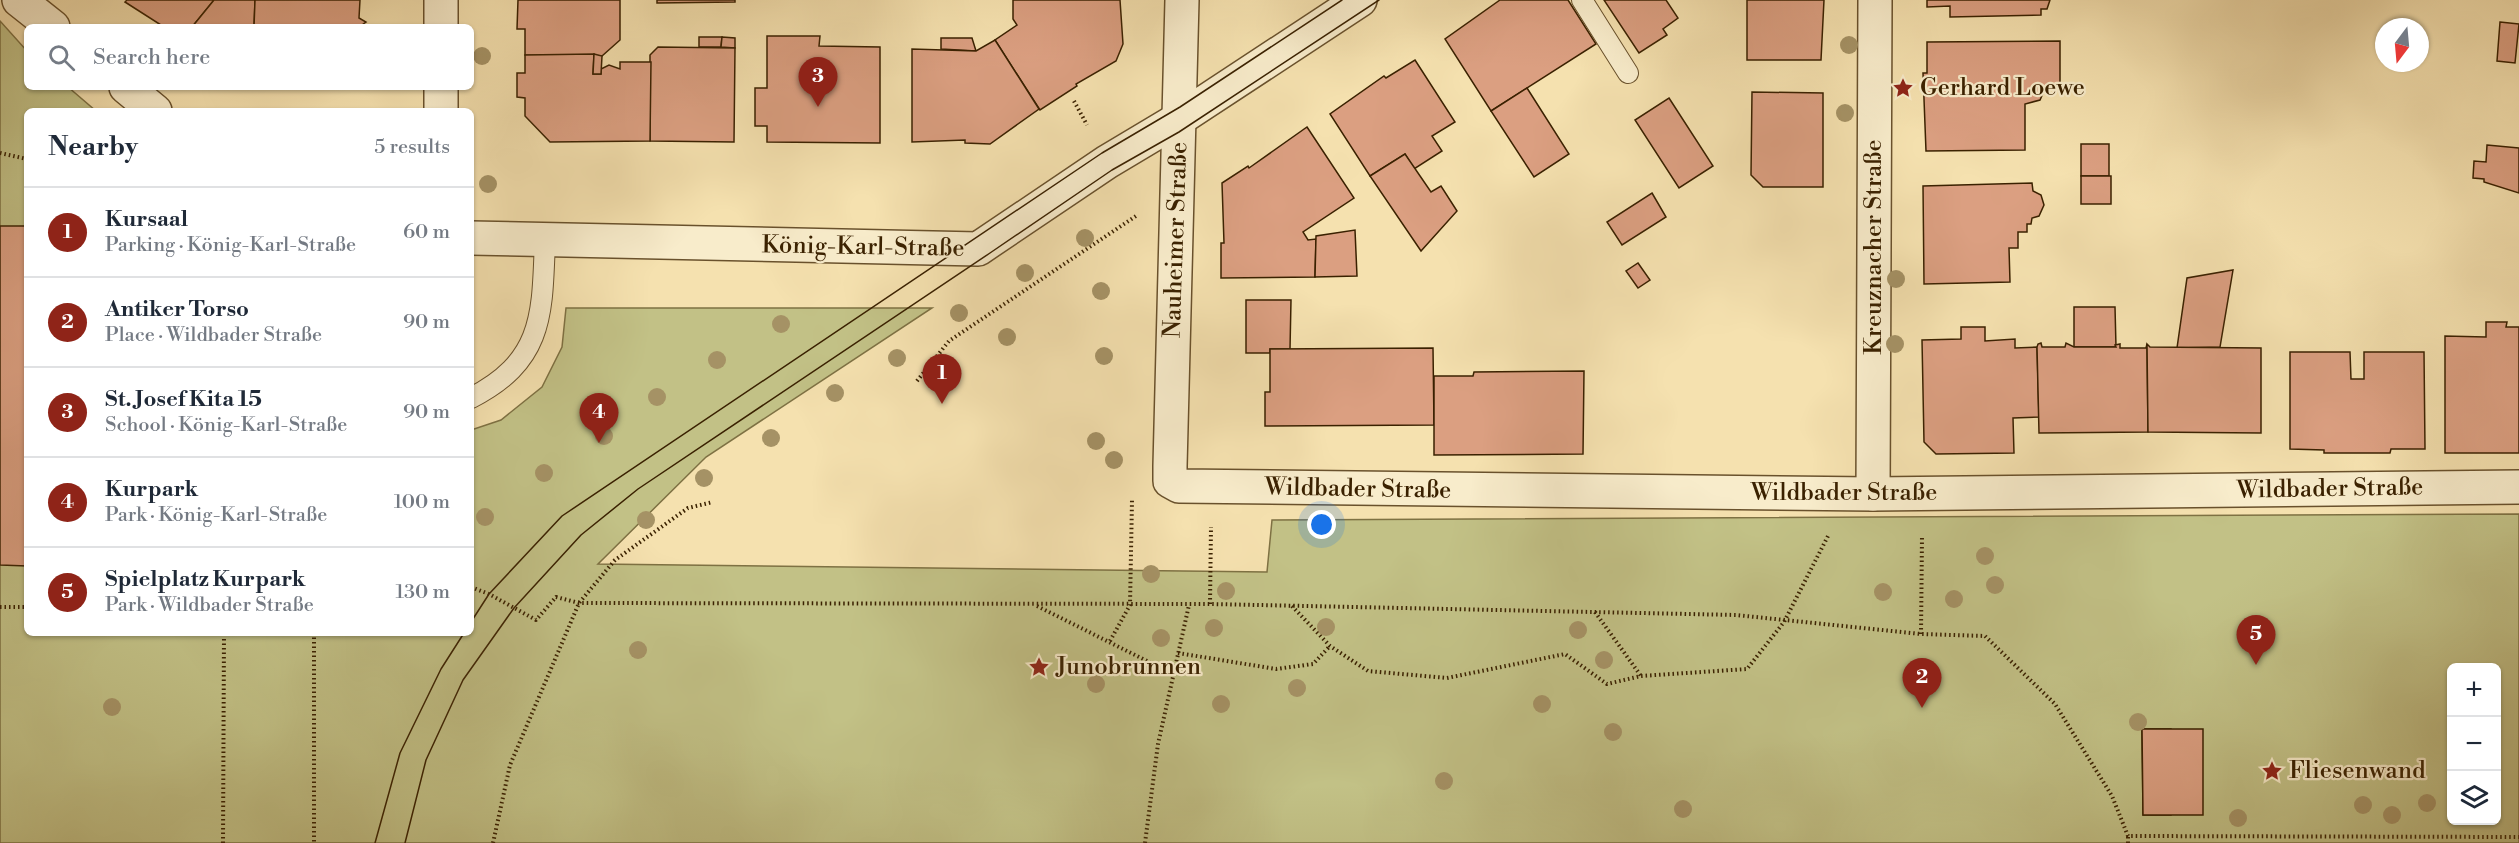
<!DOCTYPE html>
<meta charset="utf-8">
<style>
body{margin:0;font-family:"Libre Bodoni",serif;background:#f2f2f3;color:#1f2937}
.controls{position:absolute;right:18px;bottom:18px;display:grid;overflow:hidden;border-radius:9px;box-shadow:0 2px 4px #0004}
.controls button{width:54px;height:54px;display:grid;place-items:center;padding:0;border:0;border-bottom:2px solid #e0e1e3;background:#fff;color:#1f2937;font:30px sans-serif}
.compass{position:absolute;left:2375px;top:18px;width:54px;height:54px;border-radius:50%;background:#fff;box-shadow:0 2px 4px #0004;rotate:196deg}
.you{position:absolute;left:1322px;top:525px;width:21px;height:21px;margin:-15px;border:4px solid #fff;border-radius:50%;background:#1a73e8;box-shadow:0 0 0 9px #1a73e833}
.badge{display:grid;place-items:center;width:39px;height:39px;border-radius:50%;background:#8f2418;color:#fff;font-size:20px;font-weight:700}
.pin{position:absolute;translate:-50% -50px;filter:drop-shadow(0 2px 3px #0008)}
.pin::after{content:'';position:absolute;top:32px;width:21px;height:18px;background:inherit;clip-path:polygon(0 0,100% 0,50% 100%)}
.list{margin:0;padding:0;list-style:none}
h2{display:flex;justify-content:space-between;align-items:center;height:78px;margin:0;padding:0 24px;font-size:26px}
h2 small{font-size:20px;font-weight:400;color:#747a83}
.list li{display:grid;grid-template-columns:39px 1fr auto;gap:18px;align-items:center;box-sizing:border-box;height:90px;padding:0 24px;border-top:2px solid #e0e1e3}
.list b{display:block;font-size:22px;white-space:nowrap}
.list p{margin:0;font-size:20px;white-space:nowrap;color:#747a83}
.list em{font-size:20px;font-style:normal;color:#747a83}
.icon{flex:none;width:33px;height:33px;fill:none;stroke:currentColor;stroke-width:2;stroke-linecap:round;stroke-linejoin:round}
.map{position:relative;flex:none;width:2519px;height:843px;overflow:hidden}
.search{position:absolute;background:#fff;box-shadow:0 2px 4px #0004;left:24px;top:24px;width:450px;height:66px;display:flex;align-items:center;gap:15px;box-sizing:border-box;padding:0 21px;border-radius:9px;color:#747a83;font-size:22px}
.panel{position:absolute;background:#fff;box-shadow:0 2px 4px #0004;left:24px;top:108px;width:450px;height:528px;border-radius:9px}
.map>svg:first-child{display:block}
.green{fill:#c2c186;stroke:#7e7143;stroke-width:1.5;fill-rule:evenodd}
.building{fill:#db9f81;stroke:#3a2100;stroke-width:1.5}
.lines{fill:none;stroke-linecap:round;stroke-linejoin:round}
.lane-casing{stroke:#69512c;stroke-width:22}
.street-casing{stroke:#69512c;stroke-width:36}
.path{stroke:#3a2100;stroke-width:4;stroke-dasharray:1.5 3;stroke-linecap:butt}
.lane{stroke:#f8eccb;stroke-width:20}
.street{stroke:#f8eccb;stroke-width:33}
.tram{stroke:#3a2100;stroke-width:1.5}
.tree{fill:#a59265}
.labels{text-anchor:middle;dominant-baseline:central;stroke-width:4.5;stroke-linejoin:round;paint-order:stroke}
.poi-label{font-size:24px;fill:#3a2100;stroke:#f8eccb;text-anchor:start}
.street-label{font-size:24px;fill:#3a2100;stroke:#f8eccb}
</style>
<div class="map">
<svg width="2519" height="843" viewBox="0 0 2519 843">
<rect width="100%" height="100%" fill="#f5e1af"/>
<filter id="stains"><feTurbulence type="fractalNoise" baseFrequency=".00333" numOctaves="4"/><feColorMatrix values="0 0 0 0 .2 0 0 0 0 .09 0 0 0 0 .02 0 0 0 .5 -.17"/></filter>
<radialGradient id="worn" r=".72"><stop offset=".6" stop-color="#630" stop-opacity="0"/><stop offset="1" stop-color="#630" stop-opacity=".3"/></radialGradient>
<!-- green -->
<path class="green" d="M0,21l27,30v36h41l28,24h-69v522h444v-203l30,-10 41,-33 20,-40 4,-39h366l-226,149 -108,107 669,8 5,-52 1247,-6v329h-2519zM2452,668h44v152h-44z"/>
<!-- building -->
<g class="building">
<path d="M127,0h87l-22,27h-28l-39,-25z"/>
<path d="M214,0h41l-1,27h-62z"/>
<path d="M255,0h105l-1,18 7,4 -7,5h-105z"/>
<path d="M518,0h102v40l-18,16 -77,-1v-26h-8z"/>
<path d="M657,0h78v2l-78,1z"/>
<path d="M1013,0h107l3,44 -7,17 -40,23 1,2 -37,24 -45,-70 22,-15 -4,-6z"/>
<path d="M1500,0h68l28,44 -105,67 -46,-72z"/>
<path d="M1604,0h62l12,18 -15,11 4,6 -28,18z"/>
<path d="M1747,0h77l-3,60h-74z"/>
<path d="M1927,0h123l-3,9h-6v6l-91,2v-11l-23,1z"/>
<path d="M2500,22l19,2 -4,39 -18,-2z"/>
<path d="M767,36h53l-1,10 61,1v96l-113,-1v-16h-12v-38h12z"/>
<path d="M699,37h23l-1,10h-22z"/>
<path d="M722,37l13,1v10l-14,-1z"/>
<path d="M941,38h31l4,13 -35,-2z"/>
<path d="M995,40l44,69 -49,35 -25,-1v-3l-53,2v-93l64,2z"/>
<path d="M2060,41v43h-13l-7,16 -15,4v46l-99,1 -3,-78h4v-31z"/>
<path d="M658,47l77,1 -1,94 -84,-1v-86z"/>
<path d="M594,54l-1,20h8v-5l8,-4 11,4v-7h31l-1,79 -100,1 -25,-26v-18l-8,-1v-24h8v-18z"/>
<path d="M594,54l8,2 -1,18h-8z"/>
<path d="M1415,60l40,62 -23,14 10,15 -28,18 -9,-15 -35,22 -40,-62 54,-38 2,2z"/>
<path d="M1527,88l42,66 -35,23 -43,-66z"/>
<path d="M1752,92l71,1v94h-60l-12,-12z"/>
<path d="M1669,98l44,68 -34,22 -44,-68z"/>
<path d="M1307,127l47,71 -51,34 5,8 8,-1 -1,38 -94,1v-35h3l-2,-60 26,-17 1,2z"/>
<rect x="2081" y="144" width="28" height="32"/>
<path d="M2487,145l32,3v45l-35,-11v-3l-11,-1 1,-17 12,1z"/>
<path d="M1405,154l26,38 10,-6 16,25 -36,40 -51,-75z"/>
<rect x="2081" y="176" width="30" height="28"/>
<path d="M2032,183l1,8 8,4 3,10 -5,11 -7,2 -1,6h-4v8h-9v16h-9l1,34 -86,2 -1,-98z"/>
<path d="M1652,193l14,24 -44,28 -15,-23z"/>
<path d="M0,226h27v340l-27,-1z"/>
<path d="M1355,230l2,46 -42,1 1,-41z"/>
<path d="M1638,263l12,17 -12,8 -12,-17z"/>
<path d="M2233,270l-13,77 -43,1 10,-70z"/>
<path d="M1246,300h45l-1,49h-20v4h-24z"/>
<path d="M2074,307h41l1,40h-42z"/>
<path d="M2486,322h21l-1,5h13v126h-74v-117l41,1z"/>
<path d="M1961,327h24v14l30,-2v9l22,-1 2,70 -26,1 1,35 -78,1 -12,-12 -2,-102 39,-1z"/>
<path d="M2041,343l1,4h23l1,-4 8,4h42l-1,-2 5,-1v4h26l1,-4 1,88 -109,1 -2,-86 1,-3z"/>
<path d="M2147,344l3,3 111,1v85l-113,-1z"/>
<path d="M1433,348l1,77 -169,1v-34h5v-43z"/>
<path d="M2290,352h60l1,27h13v-27h60l1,97h-34l-1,4h-66v-3l-34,-1z"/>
<path d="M1584,371l-1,83 -149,1v-79h39l1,-4z"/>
<path d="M2142,729h29v86h-28z"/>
<path d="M2142,729h61v86h-60z"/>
</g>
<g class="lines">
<!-- lane casing -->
<g class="lane-casing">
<g id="lane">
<path d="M1582,0l46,73"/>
<path d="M471,398c74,-38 71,-85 74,-159"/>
</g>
</g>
<!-- street casing -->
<g class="street-casing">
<g id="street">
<path d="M19,0l34,27"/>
<path d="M1182,0l-12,466v15l9,5 694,8 646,-7"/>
<path d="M441,27v-27"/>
<path d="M126,87l29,24"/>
<path d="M441,111v-24"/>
<path d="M471,238l507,11 129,-87 72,-43 181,-119"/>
<path d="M1873,494l2,-494"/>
</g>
</g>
<!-- path -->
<g class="path">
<path d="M1074,101l13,24"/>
<path d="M0,153l27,6"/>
<path d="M917,381l32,-40 187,-125"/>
<path d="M471,587l18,7 47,26 20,-23 23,6 631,1 526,11 185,19 64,2 70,68 57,92 16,40 391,1"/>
<path d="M1210,604l1,-77"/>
<path d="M1037,606l136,68"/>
<path d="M1292,606l38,40 38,25 79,7 118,-24 42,30 34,-8 106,-7 37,-47 45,-88"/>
<path d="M0,607h27"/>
<path d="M1595,612l46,64"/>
<path d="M314,633v210"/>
<path d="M1921,634l1,-98"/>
<path d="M1110,641l20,-36 2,-105"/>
<path d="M1178,653l98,16 37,-5 17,-18"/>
<path d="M223,843l1,-210"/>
<path d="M493,843l17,-78 69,-162 36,-43 73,-52 25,-6"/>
<path d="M1145,843l13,-99 31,-139"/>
<path d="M2128,843v-7"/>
</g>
<!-- lane -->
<use href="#lane" class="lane"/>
<!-- street -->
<use href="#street" class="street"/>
<!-- tram -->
<g class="tram">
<path d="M471,622l18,-28 73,-78 540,-363 78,-46 162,-107"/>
<path d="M375,843l25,-90 41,-84 23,-36"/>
<path d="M405,843l21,-83 37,-80 51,-72 67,-73 57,-46 352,-236 122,-83 67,-38 200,-132"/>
</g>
</g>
<!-- trees -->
<g class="tree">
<circle cx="1849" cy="45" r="9"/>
<circle cx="482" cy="56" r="9"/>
<circle cx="1845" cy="113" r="9"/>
<circle cx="488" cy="184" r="9"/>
<circle cx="1085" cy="238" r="9"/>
<circle cx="1025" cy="273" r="9"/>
<circle cx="1896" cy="279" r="9"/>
<circle cx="1101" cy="291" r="9"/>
<circle cx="959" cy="313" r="9"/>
<circle cx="781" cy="324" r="9"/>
<circle cx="1007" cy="337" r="9"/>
<circle cx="1895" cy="344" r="9"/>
<circle cx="1104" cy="356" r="9"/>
<circle cx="897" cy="358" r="9"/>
<circle cx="717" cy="360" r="9"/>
<circle cx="835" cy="393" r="9"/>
<circle cx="657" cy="397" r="9"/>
<circle cx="604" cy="436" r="9"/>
<circle cx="771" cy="438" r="9"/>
<circle cx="1096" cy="441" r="9"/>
<circle cx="1114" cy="460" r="9"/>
<circle cx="544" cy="473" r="9"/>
<circle cx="704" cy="478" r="9"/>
<circle cx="485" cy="517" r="9"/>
<circle cx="646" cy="520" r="9"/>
<circle cx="1985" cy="556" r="9"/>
<circle cx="1151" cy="574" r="9"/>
<circle cx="1995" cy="585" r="9"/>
<circle cx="1226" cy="591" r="9"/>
<circle cx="1883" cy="592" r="9"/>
<circle cx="1954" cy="599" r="9"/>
<circle cx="1326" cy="627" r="9"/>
<circle cx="1214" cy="628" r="9"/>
<circle cx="1578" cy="630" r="9"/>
<circle cx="1161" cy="638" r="9"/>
<circle cx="638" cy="650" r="9"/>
<circle cx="1604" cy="660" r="9"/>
<circle cx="1096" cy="684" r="9"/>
<circle cx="1297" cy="688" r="9"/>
<circle cx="1221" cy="704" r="9"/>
<circle cx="1542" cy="704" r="9"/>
<circle cx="112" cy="707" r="9"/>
<circle cx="2138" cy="722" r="9"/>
<circle cx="1613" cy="732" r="9"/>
<circle cx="1444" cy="781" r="9"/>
<circle cx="2427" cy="803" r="9"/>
<circle cx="2363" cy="805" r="9"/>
<circle cx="1683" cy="809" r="9"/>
<circle cx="2392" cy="815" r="9"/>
<circle cx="2238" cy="818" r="9"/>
</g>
<!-- icons -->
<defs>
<g id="sight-bare" transform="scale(1.62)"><path d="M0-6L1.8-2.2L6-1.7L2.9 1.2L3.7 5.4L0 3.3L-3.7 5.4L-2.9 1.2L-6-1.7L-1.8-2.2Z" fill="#8f2418" stroke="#f8eccb" stroke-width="2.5" paint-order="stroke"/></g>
</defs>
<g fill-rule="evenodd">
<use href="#sight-bare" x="1903" y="88"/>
<use href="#sight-bare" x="1039" y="667"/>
<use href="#sight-bare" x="2272" y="771"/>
</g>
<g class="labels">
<!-- poi labels -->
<g class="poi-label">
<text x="1920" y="88">Gerhard Loewe</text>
<text x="1056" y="667">Junobrunnen</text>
<text x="2289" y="771">Fliesenwand</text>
</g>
<!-- street labels -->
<g class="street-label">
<text transform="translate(1176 240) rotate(-88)">Nauheimer Straße</text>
<text transform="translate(863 247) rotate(1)">König-Karl-Straße</text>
<text transform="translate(1874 247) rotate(-90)">Kreuznacher Straße</text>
<text transform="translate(1358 489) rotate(1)">Wildbader Straße</text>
<text transform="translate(2330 489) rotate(-1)">Wildbader Straße</text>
<text x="1844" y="493">Wildbader Straße</text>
</g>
</g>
<rect width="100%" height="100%" filter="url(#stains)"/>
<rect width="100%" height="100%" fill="url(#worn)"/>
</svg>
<div class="controls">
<button>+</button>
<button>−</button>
<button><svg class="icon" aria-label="layers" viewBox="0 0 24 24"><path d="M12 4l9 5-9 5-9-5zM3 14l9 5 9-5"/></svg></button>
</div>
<svg class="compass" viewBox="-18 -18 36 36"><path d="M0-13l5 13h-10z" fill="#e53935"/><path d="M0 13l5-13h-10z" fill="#747a83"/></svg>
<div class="you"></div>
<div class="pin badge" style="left:942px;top:404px">1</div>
<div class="pin badge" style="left:1922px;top:708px">2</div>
<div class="pin badge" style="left:818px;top:107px">3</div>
<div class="pin badge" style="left:599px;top:443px">4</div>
<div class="pin badge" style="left:2256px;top:665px">5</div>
<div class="search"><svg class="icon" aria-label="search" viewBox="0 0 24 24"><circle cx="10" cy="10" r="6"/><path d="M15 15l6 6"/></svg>Search here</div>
<section class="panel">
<h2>Nearby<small>5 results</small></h2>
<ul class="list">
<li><span class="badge">1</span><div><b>Kursaal</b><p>Parking · König-Karl-Straße</p></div><em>60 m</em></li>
<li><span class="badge">2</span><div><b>Antiker Torso</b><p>Place · Wildbader Straße</p></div><em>90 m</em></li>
<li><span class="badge">3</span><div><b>St. Josef Kita 15</b><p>School · König-Karl-Straße</p></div><em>90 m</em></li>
<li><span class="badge">4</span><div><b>Kurpark</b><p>Park · König-Karl-Straße</p></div><em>100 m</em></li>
<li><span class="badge">5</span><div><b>Spielplatz Kurpark</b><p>Park · Wildbader Straße</p></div><em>130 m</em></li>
</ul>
</section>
</div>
